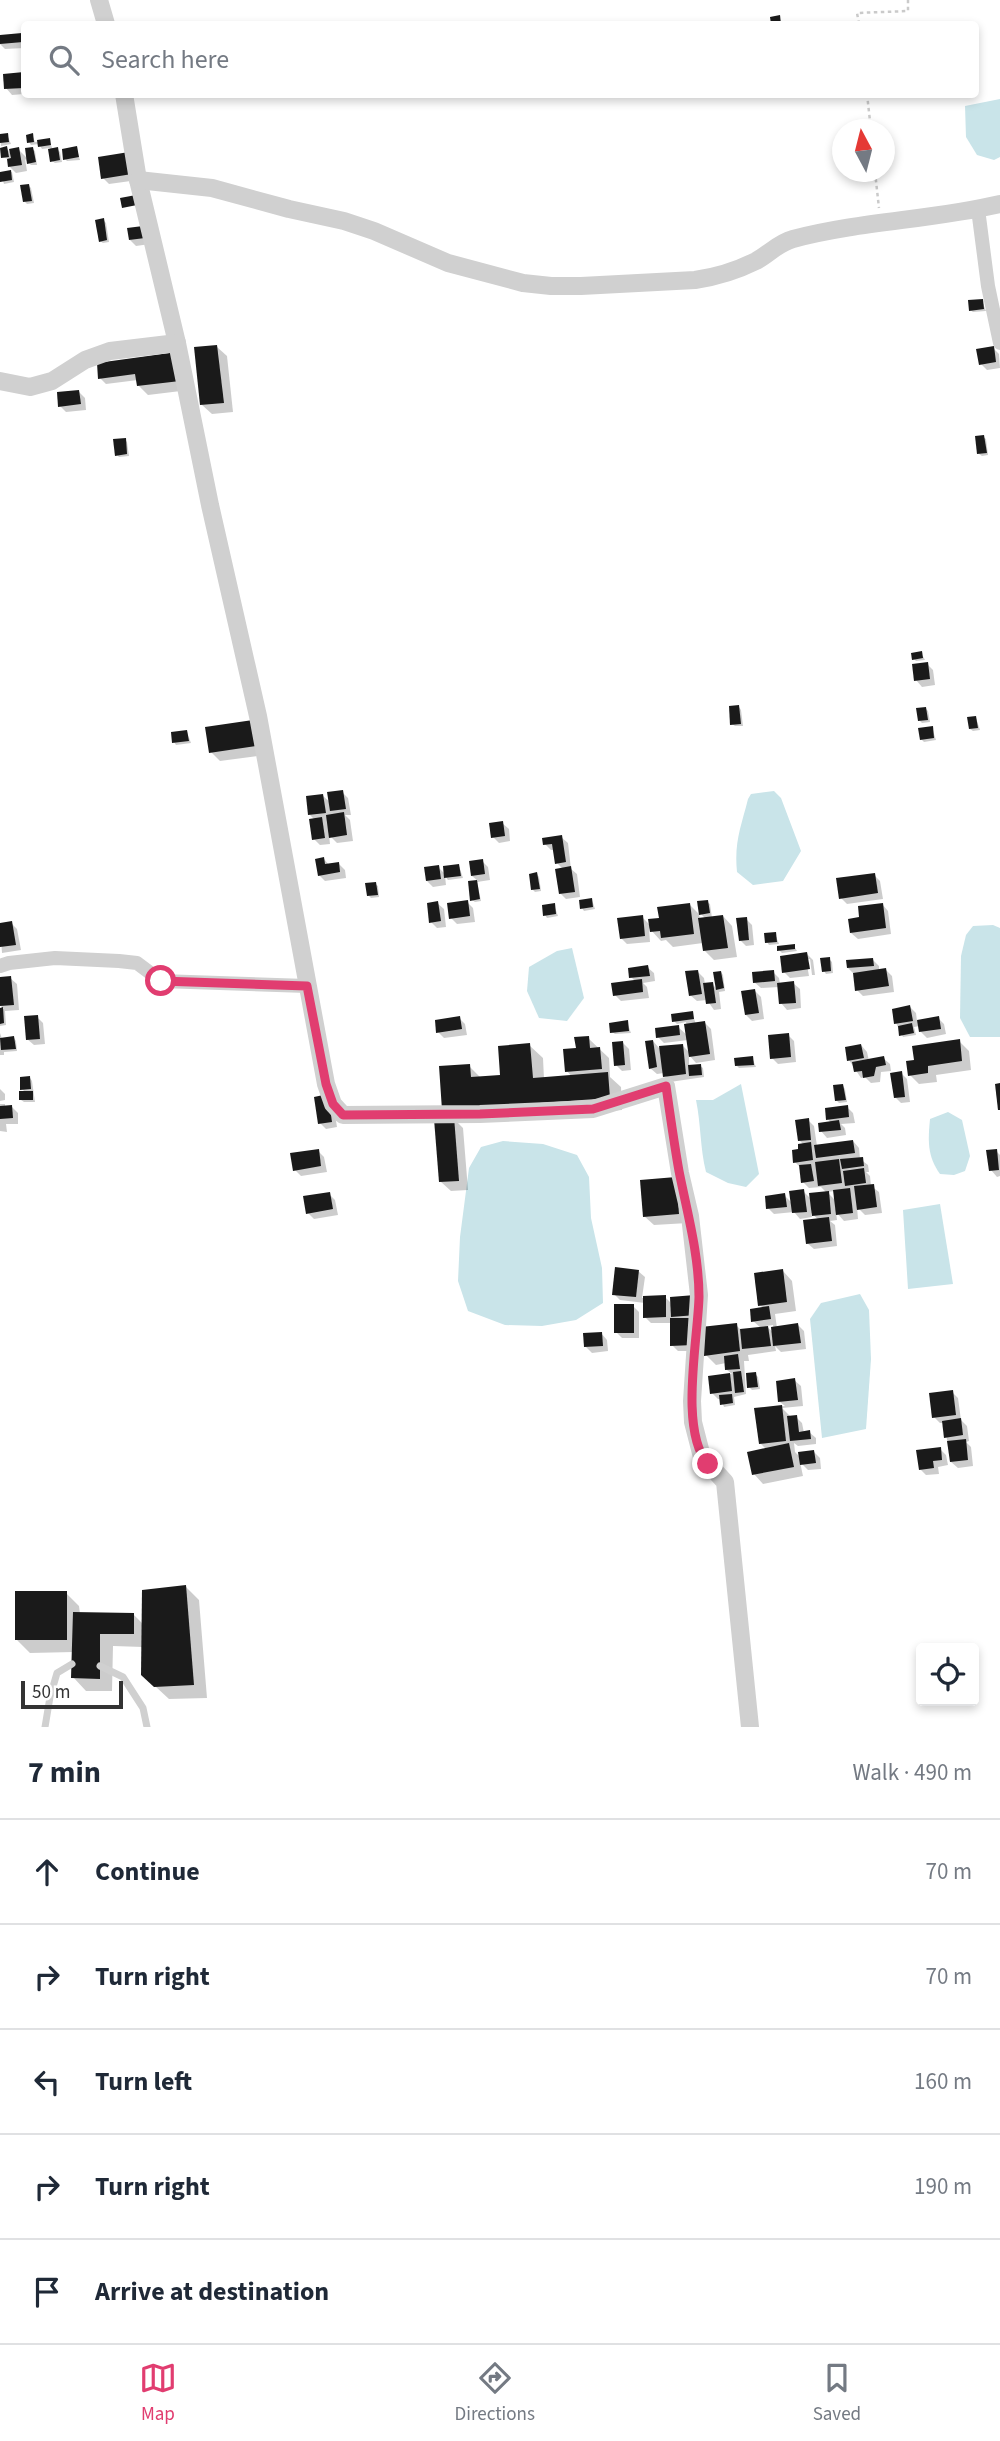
<!DOCTYPE html>
<meta charset="utf-8">
<style>
body{margin:0;font-family:"Source Sans 3",sans-serif;background:#f6f6f7;color:#1f2937}
.controls{position:absolute;right:21px;bottom:21px;display:grid;overflow:hidden;border-radius:7px;box-shadow:0 4px 10px #0003}
.controls button{width:63px;height:63px;display:grid;place-items:center;padding:0;border:0;border-bottom:2px solid #e0e1e3;background:#fff;color:#1f2937;font:35px sans-serif}
.compass{position:absolute;left:832px;top:119px;width:63px;height:63px;border-radius:50%;background:#fff;box-shadow:0 4px 10px #0003;rotate:353deg}
.scale{position:absolute;left:21px;bottom:18px;width:102px;box-sizing:border-box;padding-left:7px;border:4px solid #333;border-top:0;font-size:19px;line-height:24px;white-space:nowrap;color:#333;-webkit-text-stroke:5px #fff;paint-order:stroke}
.stop{position:absolute;width:21px;height:21px;margin:-16px;border:5px solid #e13d70;border-radius:50%;background:#fff}
.stop.end{background:#e13d70;border-color:#fff;box-shadow:0 2px 7px #0008}
.list{margin:0;padding:0;list-style:none}
h2{display:flex;justify-content:space-between;align-items:center;height:91px;margin:0;padding:0 28px;font-size:30px}
h2 small{font-size:23px;font-weight:400;color:#747a83}
.list li{display:grid;grid-template-columns:46px 1fr auto;gap:21px;align-items:center;box-sizing:border-box;height:105px;padding:0 28px;border-top:2px solid #e0e1e3}
.list b{display:block;font-size:26px;white-space:nowrap}
.list em{font-size:23px;font-style:normal;color:#747a83}
.icon{flex:none;width:38px;height:38px;fill:none;stroke:currentColor;stroke-width:2;stroke-linecap:round;stroke-linejoin:round}
.map{position:relative;flex:none;width:1000px;height:1727px;overflow:hidden}
.search{position:absolute;background:#fff;box-shadow:0 4px 10px #0003;left:21px;right:21px;top:21px;height:77px;display:flex;align-items:center;gap:18px;box-sizing:border-box;padding:0 24px;border-radius:7px;color:#747a83;font-size:26px}
.sheet{height:616px;background:#fff}
nav{display:flex;justify-content:space-around;align-items:center;box-sizing:border-box;height:98px;border-top:2px solid #e0e1e3;background:#fff;font-size:19px;color:#747a83}
nav a{display:grid;justify-items:center;gap:4px}
nav .on{color:#e13d70}
.map>svg:first-child{display:block}
.water{fill:#c9e4e9}
.shadow{fill:#0003;fill-rule:evenodd}
.building{fill:#1a1a1a}
.lines{fill:none;stroke-linecap:round;stroke-linejoin:round}
.path{stroke:#cacaca;stroke-width:2.5;stroke-dasharray:3.5 3.5;stroke-linecap:butt}
.service{stroke:#d0d0d0;stroke-width:7}
.minor{stroke:#d0d0d0;stroke-width:14}
.tertiary{stroke:#d0d0d0;stroke-width:18}
.route{stroke:#e13d70;stroke-width:9}
</style>
<div class="map">
<svg width="1000" height="1727" viewBox="0 0 1000 1727">
<rect width="100%" height="100%" fill="#fff"/>
<!-- water -->
<g class="water">
<path d="M1000,99v58l-6,3 -17,-5 -11,-18 -1,-31z"/>
<path d="M774,791l7,7 20,53 -18,30 -30,4 -16,-13c-3,-30 4,-45 11,-73l3,-5z"/>
<path d="M993,925l7,3v109h-30l-10,-19 1,-62 5,-21 7,-9z"/>
<path d="M572,948l12,50 -17,23 -28,-3 -12,-27 2,-24 28,-16z"/>
<path d="M741,1084l18,90 -13,13 -18,-4 -22,-11c-6,-24 -5,-48 -10,-72h17z"/>
<path d="M948,1112l14,8 8,36 -5,15 -11,4 -14,-1c-13,-18 -12,-34 -10,-55z"/>
<path d="M503,1141l40,3 34,11 12,22 2,41 11,50 1,35 -27,17 -34,6 -37,-1 -37,-14 -10,-30 2,-44 9,-69 12,-21z"/>
<path d="M940,1204l13,80 -45,5 -5,-79z"/>
<path d="M860,1294l9,16 2,49 -5,70 -44,9 -12,-119 11,-16z"/>
</g>
<!-- shadow -->
<g class="shadow">
<path d="M22,35l2,3v10l-19,1 -5,-5v-7z"/>
<path d="M24,74v20l-12,1 -6,-7 -1,-13z"/>
<path d="M7,135l4,9 -10,2 -1,-10z"/>
<path d="M32,135l3,7 14,-2 4,10 4,-1 3,3 2,10 -7,1 -3,-2 -2,-13 -8,1 -3,-5 -8,1 -2,-3z"/>
<path d="M6,148l6,6 6,-5 10,10 4,-10 3,2 2,14h-6l-6,-6 2,12 -11,2 -6,-6 -2,-8 -6,-2z"/>
<path d="M76,148l4,12 -13,1 -2,-2z"/>
<path d="M100,159l38,21 -29,4 -6,-6z"/>
<path d="M12,172l2,10 -10,2 -3,-10z"/>
<path d="M29,186l2,2 3,15 -7,1 -2,-2z"/>
<path d="M103,220l3,3 3,19 -6,1 -3,-2z"/>
<path d="M143,227l7,17 -14,2 -6,-6z"/>
<path d="M982,301l4,10 -13,1 -3,-2z"/>
<path d="M217,347l10,9 6,56 -21,2 -10,-9z"/>
<path d="M993,348l6,6 1,14 -13,2 -6,-6z"/>
<path d="M186,363l3,27 -41,5 -10,-10v-5l-32,4 -6,-6z"/>
<path d="M79,392l6,6 1,12 -20,2 -6,-6z"/>
<path d="M983,437l3,2 2,16 -6,1 -3,-2z"/>
<path d="M125,440l2,2 2,14 -10,1 -2,-2z"/>
<path d="M921,653l4,7 -9,1 -2,-2z"/>
<path d="M927,664l6,6 2,15 -13,2 -6,-7z"/>
<path d="M739,707l2,3 2,16h-8l-3,-2z"/>
<path d="M925,708l3,3 2,11 -8,1 -2,-2z"/>
<path d="M976,718l4,12 -7,1 -3,-2z"/>
<path d="M252,722l13,33 -45,6 -9,-9z"/>
<path d="M932,728l4,12 -12,2 -3,-3z"/>
<path d="M187,732l4,11 -15,2 -2,-3z"/>
<path d="M342,792l6,6 3,17h-6l5,5 3,21 -16,2 -8,-8 1,9 -10,1 -6,-6 1,-19 -5,-5 13,-19 8,7z"/>
<path d="M502,823l7,6 1,12 -11,2 -6,-6z"/>
<path d="M561,837l7,6 3,26 6,5 3,23 -14,2 -6,-6 3,-24 -6,-6 -2,-13h-4l-6,-6z"/>
<path d="M324,859l5,6 9,-2 7,7 1,8 -21,3 -6,-6z"/>
<path d="M482,861l6,6 2,13 -13,2 4,19 -6,1 -3,-2 -2,-18 8,-1 -6,-5z"/>
<path d="M459,866l4,12 -15,2 -3,-4 1,9 -13,2 -6,-6 11,-14 7,7z"/>
<path d="M537,874l2,3 2,14 -6,1 -3,-3z"/>
<path d="M874,875l6,6 3,18 -36,5 -6,-6z"/>
<path d="M375,884l3,2 1,11 -8,1 -2,-2z"/>
<path d="M592,900l3,9 -11,2 -2,-3z"/>
<path d="M467,902l6,6 2,14 -18,2 -6,-6z"/>
<path d="M707,902l3,2 2,14 11,-2 9,10 5,31 -23,3 -10,-10 -1,-7 -30,4 -7,-7 -5,1 -12,-13 1,14 -23,2 -6,-6 21,-21 9,9 10,-7 29,-14 9,9 1,6 6,-1 -5,-5z"/>
<path d="M437,903l7,6 2,18 -9,1 -6,-6z"/>
<path d="M882,904l6,7 3,23 -33,5 -7,-6 10,-14z"/>
<path d="M554,905l4,11 -11,2 -2,-3z"/>
<path d="M746,919l6,6 2,20 -8,1 -6,-6z"/>
<path d="M11,923l6,6 4,21 -19,3 -2,-28z"/>
<path d="M775,934l4,10 -10,1 -2,-3z"/>
<path d="M779,944v3l15,-1 3,5 -15,2 -3,-3z"/>
<path d="M807,954l6,6 2,15h-3l-2,-16h-4l3,17 -19,2 -6,-6z"/>
<path d="M829,959l3,3 1,11 -7,1 -2,-3z"/>
<path d="M873,960l6,6v5l7,-1 6,6 2,16 -31,4 -6,-6 -3,-16 -6,-6z"/>
<path d="M647,967l7,6 1,8 -12,2 4,4 2,11 -28,3 -6,-6 20,-14 -4,-4z"/>
<path d="M697,971l7,7 1,7 7,-1 5,5 4,-17 2,3 2,16 -6,1 2,17 -7,1 -7,-10 -10,1 -7,-6z"/>
<path d="M773,972l6,6 1,6 13,-1 7,6 1,19 -14,2 -6,-7 -2,-16 -18,1 -7,-6z"/>
<path d="M10,978l7,6 2,26 -14,1 1,14 -6,1v-17h4l-4,-4v-26z"/>
<path d="M755,991l6,6 3,22 -12,2 -6,-6z"/>
<path d="M910,1007l6,6 1,8 21,-3 6,6 2,10 -19,4 -6,-6 -1,-6 -6,1 2,8 -13,2 -7,-14z"/>
<path d="M692,1013l4,11 9,-1 6,6 4,31 -19,3 -7,-8v12l11,-1 3,2 1,9 -34,5 -6,-9 -7,1 -7,-6 3,-27 6,7 23,-3 8,8 -2,-13 -24,3 -6,-6 20,-10 10,9 -2,-14 -9,2 -3,-3z"/>
<path d="M37,1017l6,6 2,21 -11,1 -7,-6z"/>
<path d="M459,1018l6,6 2,11 -23,3 -6,-6z"/>
<path d="M627,1022l4,11 -16,1 -3,-2z"/>
<path d="M0,1033l2,6 12,-1 2,3 1,10 -13,1v3h-4z"/>
<path d="M788,1035l6,6 2,21 -18,2 -6,-6z"/>
<path d="M588,1038l21,20 1,19 11,10 1,23 -165,12 6,6 5,62 -17,1 -10,-9 -5,-62 33,-54 12,12 21,-1 27,-32 14,13 1,21 28,-2 -5,-6 11,-21z"/>
<path d="M959,1041l10,10 2,19 -35,5 1,7 -18,2 -9,-9 6,-14z"/>
<path d="M622,1042l7,7 2,21 -9,1 -6,-6z"/>
<path d="M861,1045l6,7 2,9 14,-3 7,6 1,7 -10,1 -1,10 -9,1 -6,-6 -4,1 -12,-18z"/>
<path d="M752,1058l4,9 -17,1 -2,-2z"/>
<path d="M901,1073l6,6 3,23 -9,1 -6,-6z"/>
<path d="M30,1078l2,3 3,21h-11l-3,-2 5,-7 -4,-4z"/>
<path d="M843,1086l2,3 2,13 -8,1 -3,-3z"/>
<path d="M0,1089l5,5v6l-5,1z"/>
<path d="M333,1102l4,25 -11,2 -6,-6z"/>
<path d="M0,1104h5v3h7l6,6v11h-12l1,8 -7,-1z"/>
<path d="M847,1107l6,6 2,10 -14,1 4,4 1,7 -19,3 -6,-7 10,-8 -3,-4z"/>
<path d="M808,1120l6,6 3,20 36,-5 6,7 1,11 8,6 1,7h-3l4,4 1,10 8,6 3,21 -17,2 -8,-8 1,12 -14,2 -8,-9 1,8 -7,1 5,4 2,21 -23,3 -7,-6 12,-23 -8,-7 1,4 -12,2 -6,-7 -20,2 -6,-6 16,-13 9,9 10,-13 9,9 15,-7 -6,-6 -12,1 -6,-6 -2,-14 -6,-6 9,-17 -4,-4zM835,1191l1,10 -9,-9z"/>
<path d="M318,1151l6,6 3,15 -26,4 -6,-6z"/>
<path d="M996,1151l4,4v21l-3,1 -6,-7z"/>
<path d="M675,1178l13,45 -34,2 -10,-9z"/>
<path d="M329,1194l6,6 3,15 -24,4 -6,-6z"/>
<path d="M638,1271l7,6 -3,21 23,-1 7,7 22,-7 5,54h-21l-6,-6v-22h-21l-6,-6v-14l-25,-3 -6,-6z"/>
<path d="M783,1271l9,10 4,30 -21,3 2,14 21,-3 6,6 2,18 -25,3 -6,-6 1,5 -28,4 1,6h-5l2,33 -12,3 1,8 -11,2 -3,-8h-3l-6,-6 -2,-16 22,-3 -5,-4 -1,-7 -10,2 -10,-10 30,-30 6,6 19,-3 -8,-7 11,-12 -4,-4zM773,1325l1,8 -8,-7z"/>
<path d="M633,1306l6,6v26h-17l-6,-6z"/>
<path d="M601,1333l6,7 1,11 -16,2 -7,-7z"/>
<path d="M755,1374l3,3 2,12 -8,1 -3,-3z"/>
<path d="M794,1380l7,6 2,20 -21,2 9,9h5l6,6 2,10 5,-1 7,6v6l-18,2 -4,-3 1,9 6,6 13,-6 6,6 1,11 -13,1 -8,-8 3,14 -40,8 -9,-10 13,-24 -7,-7 -4,-33 29,-4 -5,-4z"/>
<path d="M952,1392l6,6 3,22 6,6 2,15 -3,1 5,5 2,19 -15,2 -7,-6 -7,-39h-4l-6,-6z"/>
<path d="M940,1449l6,6 2,10 -10,2 1,7 -13,1 -6,-6z"/>
<path d="M186,1587l13,13 8,98 -38,1 -26,-24v-28l-30,-1 -1,45h-26l-13,-14 1,-25 -44,1 -13,-13 49,-47 13,13 1,8h53l11,11z"/>
</g>
<!-- building -->
<g class="building">
<path d="M780,15l1,9h-10l-1,-7z"/>
<path d="M22,33l1,9 -23,2v-9z"/>
<path d="M24,72v16l-20,1 -1,-15z"/>
<path d="M8,133l1,9 -9,1v-9z"/>
<path d="M33,133l1,9 -7,1 -1,-8z"/>
<path d="M50,138l1,7 -13,2 -1,-7z"/>
<path d="M7,146l2,11 -8,1 -1,-10z"/>
<path d="M77,146l2,11 -16,3 -1,-11z"/>
<path d="M19,147l3,18 -14,2 -1,-8 4,-1 -2,-9z"/>
<path d="M33,147l3,15 -9,2 -2,-16z"/>
<path d="M58,147l2,13 -10,2 -2,-13z"/>
<path d="M129,152l3,22 -31,5 -3,-22z"/>
<path d="M11,170l1,10 -12,2v-10z"/>
<path d="M29,184l3,17 -9,1 -3,-17z"/>
<path d="M136,195l1,10 -15,3 -2,-10z"/>
<path d="M104,218l3,22 -8,2 -4,-22z"/>
<path d="M143,226l2,12 -16,2 -2,-12z"/>
<path d="M983,299l1,10 -15,2 -1,-11z"/>
<path d="M217,345l7,58 -24,2 -6,-58z"/>
<path d="M994,346l2,16 -17,3 -3,-16z"/>
<path d="M177,352l3,29 -43,5 -2,-12 -37,5 -1,-16z"/>
<path d="M79,390l2,14 -23,3 -1,-15z"/>
<path d="M984,435l3,18 -10,1 -2,-18z"/>
<path d="M126,438l1,16 -12,2 -2,-17z"/>
<path d="M922,651l1,7 -11,2 -1,-7z"/>
<path d="M928,662l2,17 -16,2 -2,-17z"/>
<path d="M739,705l2,19 -11,1 -1,-19z"/>
<path d="M926,707l2,13 -10,1 -2,-13z"/>
<path d="M976,716l2,12 -9,1 -2,-12z"/>
<path d="M253,720l3,26 -47,7 -4,-26z"/>
<path d="M933,726l1,12 -14,2 -2,-12z"/>
<path d="M187,730l2,11 -17,2 -1,-11z"/>
<path d="M343,790l3,19 -16,2 -3,-19z"/>
<path d="M323,794l3,19 -18,2 -2,-19z"/>
<path d="M344,812l3,23 -18,3 -3,-23z"/>
<path d="M322,817l3,21 -13,2 -3,-21z"/>
<path d="M503,821l2,15 -14,2 -2,-15z"/>
<path d="M562,835l4,27 -11,2 -3,-20 -9,1 -1,-7z"/>
<path d="M324,857l1,7 14,-2 1,10 -22,4 -3,-17z"/>
<path d="M483,859l2,15 -14,2 -2,-15z"/>
<path d="M459,864l2,12 -17,2 -1,-12z"/>
<path d="M439,865l2,14 -15,2 -2,-14z"/>
<path d="M571,866l4,26 -16,2 -4,-25z"/>
<path d="M537,872l3,17 -9,1 -2,-16z"/>
<path d="M875,873l3,20 -39,6 -3,-21z"/>
<path d="M477,880l3,19 -10,2 -2,-20z"/>
<path d="M376,882l2,13 -11,1 -2,-13z"/>
<path d="M592,898l1,9 -13,2 -1,-9z"/>
<path d="M468,900l2,16 -21,3 -2,-16z"/>
<path d="M708,900l2,13 -11,2 -2,-14z"/>
<path d="M438,901l3,20 -12,2 -2,-20z"/>
<path d="M555,903l1,11 -13,2 -1,-11z"/>
<path d="M690,903l4,31 -33,4 -1,-7 -10,1 -2,-13 11,-1 -2,-11z"/>
<path d="M883,903l3,25 -36,5 -2,-14 11,-2 -1,-11z"/>
<path d="M643,915l2,21 -25,3 -3,-21z"/>
<path d="M723,915l5,33 -25,3 -5,-33z"/>
<path d="M747,917l2,23 -10,1 -3,-23z"/>
<path d="M12,921l4,24 -16,2v-24z"/>
<path d="M776,932l1,10 -12,1 -1,-10z"/>
<path d="M795,944v5l-18,2v-5z"/>
<path d="M807,952l3,17 -28,4 -2,-17z"/>
<path d="M830,957l1,14 -9,1 -2,-14z"/>
<path d="M873,958l1,8 -27,2 -1,-8z"/>
<path d="M648,965l2,11 -21,2 -1,-10z"/>
<path d="M886,968l3,18 -34,5 -2,-18z"/>
<path d="M698,970l4,24 -13,2 -4,-25z"/>
<path d="M774,970l1,11 -22,2 -1,-11z"/>
<path d="M721,971l3,17 -8,2 -3,-18z"/>
<path d="M11,976l3,29 -14,1v-29z"/>
<path d="M642,979l1,13 -30,4 -2,-13z"/>
<path d="M794,981l2,22 -17,1 -2,-21z"/>
<path d="M713,982l3,21 -10,1 -3,-21z"/>
<path d="M755,989l4,24 -14,2 -4,-24z"/>
<path d="M910,1005l3,16 -19,3 -2,-15z"/>
<path d="M3,1007l1,16 -4,1v-16z"/>
<path d="M693,1011l1,8 -22,3 -1,-8z"/>
<path d="M38,1015l2,24 -14,1 -2,-24z"/>
<path d="M460,1016l2,13 -26,4 -1,-13z"/>
<path d="M939,1016l2,13 -22,3 -2,-12z"/>
<path d="M628,1020l1,11 -19,2 -1,-10z"/>
<path d="M705,1021l5,33 -21,3 -5,-33z"/>
<path d="M912,1023l2,10 -15,3 -1,-10z"/>
<path d="M679,1025l1,10 -24,3 -1,-10z"/>
<path d="M789,1033l2,24 -21,2 -2,-24z"/>
<path d="M14,1036l2,13 -15,1 -1,-12z"/>
<path d="M589,1036l1,12 10,-1 2,22 -37,3 -2,-23 13,-1 -2,-11z"/>
<path d="M960,1039l2,22 -34,5v7l-20,3 -2,-15 8,-1 -2,-14z"/>
<path d="M653,1040l4,27 -8,2 -4,-28z"/>
<path d="M623,1041l2,24 -11,1 -2,-24z"/>
<path d="M530,1043l3,35 75,-6 2,26 -168,12 -3,-44 31,-2 1,13 29,-2 -2,-29z"/>
<path d="M683,1044l3,30 -23,3 -4,-31z"/>
<path d="M861,1044l3,14 -17,3 -2,-14z"/>
<path d="M753,1056l1,9 -19,1 -1,-8z"/>
<path d="M884,1056l2,9 -10,2 -2,9 -11,2 -1,-7 -8,1 -2,-10z"/>
<path d="M701,1064l1,11 -13,1 -1,-11z"/>
<path d="M902,1071l3,26 -11,1 -4,-25z"/>
<path d="M30,1076l1,13 -11,1v-13z"/>
<path d="M1000,1083v27h-2l-3,-26z"/>
<path d="M843,1084l3,16 -11,1 -2,-16z"/>
<rect x="19" y="1091" width="14" height="9"/>
<path d="M328,1094l4,28 -14,2 -4,-27z"/>
<path d="M12,1105l1,13 -13,1v-13z"/>
<path d="M848,1105l1,12 -23,3 -1,-12z"/>
<path d="M454,1117l5,64 -20,1 -5,-63z"/>
<path d="M809,1118l2,22 -13,1 -3,-21z"/>
<path d="M839,1120l2,10 -22,2 -1,-9z"/>
<path d="M853,1140l2,13 -39,5 -2,-13z"/>
<path d="M811,1142l2,18 -20,3 -1,-13 6,-1v-5z"/>
<path d="M319,1149l2,17 -28,5 -3,-18z"/>
<path d="M997,1149l2,21 -10,1 -3,-21z"/>
<path d="M863,1157l1,9 -22,3 -2,-10z"/>
<path d="M839,1159l3,24 -24,3 -3,-24z"/>
<path d="M811,1164l3,17 -13,2 -2,-18z"/>
<path d="M864,1168l2,15 -21,3 -2,-15z"/>
<path d="M676,1177l3,37 -36,3 -3,-37z"/>
<path d="M874,1184l3,23 -20,3 -3,-24z"/>
<path d="M850,1188l3,25 -17,2 -3,-25z"/>
<path d="M804,1189l3,23 -15,1 -3,-22z"/>
<path d="M829,1191l2,23 -19,2 -3,-23z"/>
<path d="M330,1192l3,17 -27,5 -3,-18z"/>
<path d="M785,1193l2,14 -21,2 -1,-13z"/>
<path d="M829,1217l3,24 -26,3 -3,-24z"/>
<path d="M615,1267l24,3 -3,27 -24,-2z"/>
<path d="M783,1269l4,33 -29,4 -4,-33z"/>
<path d="M666,1295v22l-23,1v-22z"/>
<path d="M695,1295l1,20 -25,2 -1,-20z"/>
<rect x="614" y="1304" width="20" height="29"/>
<path d="M769,1306l2,13 -20,3 -1,-13z"/>
<path d="M670,1318h23v27l-23,1z"/>
<path d="M737,1323l3,28 -36,5 -3,-29z"/>
<path d="M798,1323l3,20 -28,3 -2,-19z"/>
<path d="M768,1326l3,20 -29,3 -2,-20z"/>
<path d="M602,1332l1,14 -19,1 -1,-14z"/>
<path d="M738,1354l2,15 -15,1 -1,-14z"/>
<path d="M741,1371l3,21 -9,1 -2,-21z"/>
<path d="M756,1372l2,15 -11,1 -1,-15z"/>
<path d="M730,1373l2,18 -22,3 -2,-18z"/>
<path d="M795,1378l3,22 -20,2 -2,-21z"/>
<path d="M953,1390l3,25 -24,3 -3,-25z"/>
<path d="M732,1394l1,9 -13,2 -1,-10z"/>
<path d="M782,1405l4,36 -27,3 -5,-36z"/>
<path d="M797,1415l2,17 11,-2 1,9 -21,2 -3,-25z"/>
<path d="M961,1418l2,17 -19,3 -2,-17z"/>
<path d="M966,1439l2,21 -18,2 -3,-21z"/>
<path d="M789,1443l5,24 -42,8 -5,-23z"/>
<path d="M941,1447l1,13 -9,1 1,7 -15,2 -3,-20z"/>
<path d="M814,1450l2,13 -16,2 -2,-13z"/>
<path d="M186,1585l8,100 -40,2 -13,-12 1,-85z"/>
<rect x="15" y="1591" width="52" height="49"/>
<path d="M73,1612l61,1v21h-34v45l-29,-1z"/>
</g>
<g class="lines">
<!-- path -->
<g class="path">
<path d="M859,24l-2,-11 51,-2v-11"/>
<path d="M867,94l4,36"/>
<path d="M875,172l4,36"/>
</g>
<!-- service -->
<g class="service">
<path d="M100,1666l23,11 20,31 4,19"/>
<path d="M45,1727l5,-30 7,-24 15,-9"/>
</g>
<!-- minor -->
<g class="minor">
<path d="M978,209l10,77 12,57"/>
<path d="M0,966l9,-3 46,-5 64,3 18,2 24,18 146,5"/>
</g>
<!-- tertiary -->
<g class="tertiary">
<path d="M99,0l7,24"/>
<path d="M124,94l14,86 39,163 33,162 48,211 68,368 7,20 10,11 137,-1 113,-5 73,-23 14,87 10,43 9,79 -7,106 1,21 9,35 23,25 25,245"/>
<path d="M138,180l74,8 77,21 55,12 30,10 74,32 75,20 28,3h30l114,-6c21,-3 41,-9 61,-19 13,-7 22,-18 37,-22 68,-18 139,-19 207,-35"/>
<path d="M0,381l30,6 22,-6 33,-21 25,-9 67,-8"/>
</g>
</g>
<g class="lines">
<!-- route -->
<path class="route" d="M161,981l146,5 19,98 7,20 10,11 137,-1 113,-5 73,-23c4,28 8,57 13,85 8,41 20,83 20,126 -1,42 -20,134 9,167"/>
</g>
</svg>
<div class="controls">
<button><svg class="icon" aria-label="locate" viewBox="0 0 24 24"><circle cx="12" cy="12" r="6"/><path d="M12 2v4M12 18v4M2 12h4M18 12h4"/></svg></button>
</div>
<svg class="compass" viewBox="-18 -18 36 36"><path d="M0-13l5 13h-10z" fill="#e53935"/><path d="M0 13l5-13h-10z" fill="#747a83"/></svg>
<div class="scale">50 m</div>
<div class="stop" style="left:161px;top:981px"></div>
<div class="stop end" style="left:708px;top:1464px"></div>
<div class="search"><svg class="icon" aria-label="search" viewBox="0 0 24 24"><circle cx="10" cy="10" r="6"/><path d="M15 15l6 6"/></svg>Search here</div>
</div>
<section class="sheet">
<h2>7 min<small>Walk · 490 m</small></h2>
<ul class="list">
<li><svg class="icon" aria-label="ahead" viewBox="0 0 24 24"><path d="M12 20V5M6 11l6-6 6 6"/></svg><div><b>Continue</b></div><em>70 m</em></li>
<li><svg class="icon" aria-label="right" viewBox="0 0 24 24"><path d="M7 20v-9h11M14 6l5 5-5 5"/></svg><div><b>Turn right</b></div><em>70 m</em></li>
<li><svg class="icon" aria-label="left" viewBox="0 0 24 24"><path d="M17 20v-9H6M10 6l-5 5 5 5"/></svg><div><b>Turn left</b></div><em>160 m</em></li>
<li><svg class="icon" aria-label="right" viewBox="0 0 24 24"><path d="M7 20v-9h11M14 6l5 5-5 5"/></svg><div><b>Turn right</b></div><em>190 m</em></li>
<li><svg class="icon" aria-label="arrive" viewBox="0 0 24 24"><path d="M6 21V4h12l-3 4 3 4H6"/></svg><div><b>Arrive at destination</b></div></li>
</ul>
</section>
<nav>
<a class="on"><svg class="icon" aria-label="map" viewBox="0 0 24 24"><path d="M3 6l6-2 6 2 6-2v14l-6 2-6-2-6 2zM9 4v14M15 6v14"/></svg>Map</a>
<a><svg class="icon" aria-label="directions" viewBox="0 0 24 24"><path d="M12 3l9 9-9 9-9-9zM9 14v-3h6M13 9l2 2-2 2"/></svg>Directions</a>
<a><svg class="icon" aria-label="saved" viewBox="0 0 24 24"><path d="M7 4h10v16l-5-4-5 4z"/></svg>Saved</a>
</nav>
